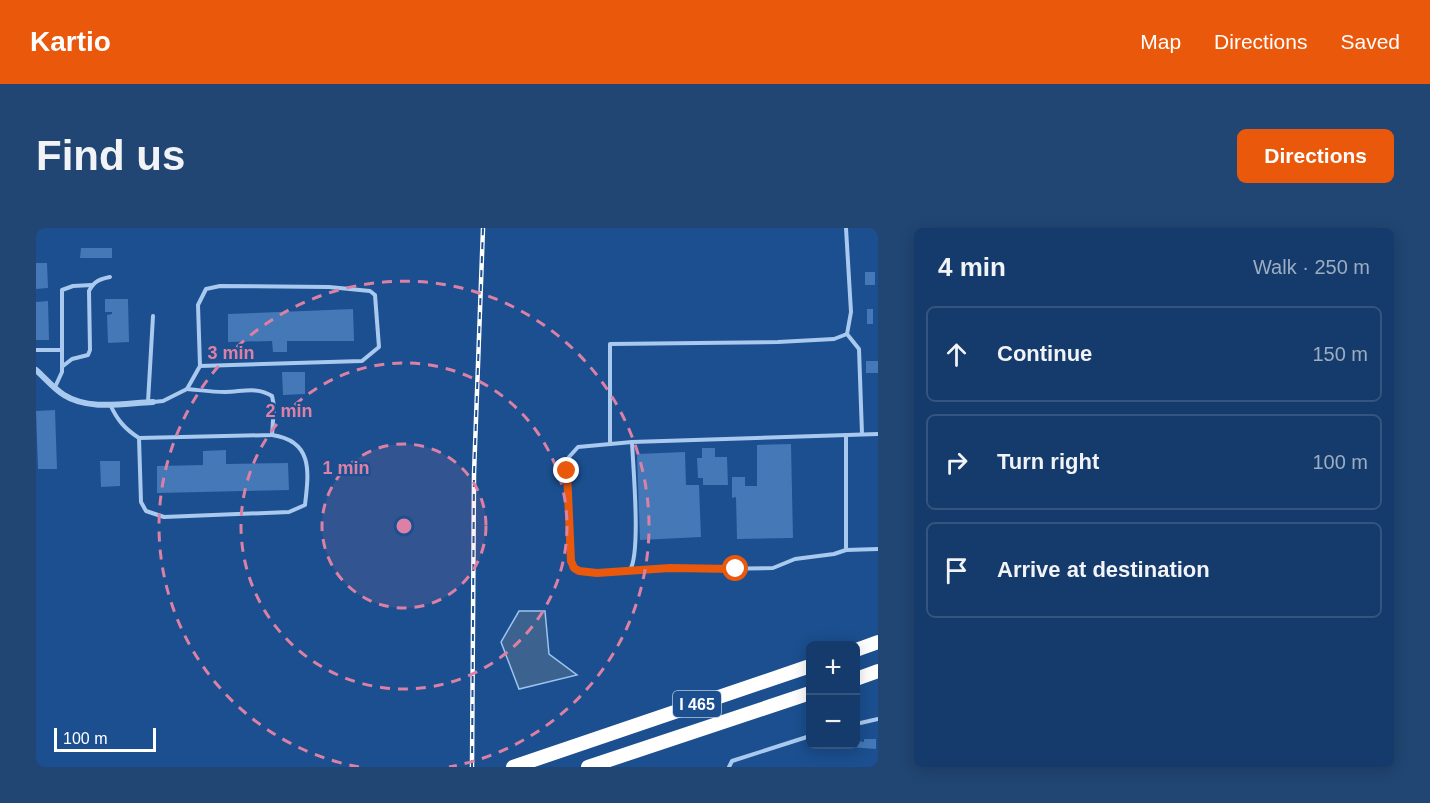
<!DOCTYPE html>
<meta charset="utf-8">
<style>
body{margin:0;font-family:Arial,sans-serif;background:#214673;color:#f1f3f6}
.controls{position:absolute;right:18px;bottom:18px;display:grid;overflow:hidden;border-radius:9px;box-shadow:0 3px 15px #0003}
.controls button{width:54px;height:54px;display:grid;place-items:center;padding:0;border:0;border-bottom:2px solid #33557e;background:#143b6b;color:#f1f3f6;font:30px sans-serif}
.scale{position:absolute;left:18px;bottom:15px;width:102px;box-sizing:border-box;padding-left:6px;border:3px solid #fff;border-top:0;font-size:16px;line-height:21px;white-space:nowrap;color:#fff;-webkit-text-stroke:4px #1b4f8f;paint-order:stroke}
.stop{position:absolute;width:18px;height:18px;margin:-14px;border:4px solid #ea580c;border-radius:50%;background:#fff}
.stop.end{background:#ea580c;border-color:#fff;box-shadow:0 2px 6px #0008}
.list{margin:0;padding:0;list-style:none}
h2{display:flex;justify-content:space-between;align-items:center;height:78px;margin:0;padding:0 24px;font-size:26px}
h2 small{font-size:20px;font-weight:400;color:#9dadc1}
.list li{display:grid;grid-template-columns:39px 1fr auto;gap:18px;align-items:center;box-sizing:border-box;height:96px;margin:0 12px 12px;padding:0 12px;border:2px solid #33557e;border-radius:9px}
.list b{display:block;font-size:22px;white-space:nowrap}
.list em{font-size:20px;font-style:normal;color:#9dadc1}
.icon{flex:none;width:33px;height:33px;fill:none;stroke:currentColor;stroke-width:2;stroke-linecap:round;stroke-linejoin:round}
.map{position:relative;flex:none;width:842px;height:539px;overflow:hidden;border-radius:9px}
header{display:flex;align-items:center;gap:36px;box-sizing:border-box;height:84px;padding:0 30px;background:#ea580c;color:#fff}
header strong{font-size:28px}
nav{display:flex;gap:33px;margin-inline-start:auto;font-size:21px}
.intro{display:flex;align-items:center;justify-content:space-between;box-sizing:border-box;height:144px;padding:0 36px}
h1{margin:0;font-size:42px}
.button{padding:15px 27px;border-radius:9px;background:#ea580c;color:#fff;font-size:21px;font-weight:700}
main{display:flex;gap:36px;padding:0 36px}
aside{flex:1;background:#143b6b;border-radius:9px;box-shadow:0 3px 15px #0003}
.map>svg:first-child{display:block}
.water{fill:#3c6290;stroke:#9cc4f0;stroke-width:1.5}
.building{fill:#4478b7}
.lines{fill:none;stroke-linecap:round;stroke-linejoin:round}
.lane{stroke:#a9c9ee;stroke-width:4}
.street{stroke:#a9c9ee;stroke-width:6}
.highway{stroke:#fff;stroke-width:14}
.rail-casing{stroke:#fff;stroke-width:4.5}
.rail{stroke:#1b4f8f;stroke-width:2;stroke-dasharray:7;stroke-linecap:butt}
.route{stroke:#ea580c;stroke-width:8}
.ring{fill:none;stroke:#dd80a5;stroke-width:3;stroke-dasharray:10 8}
.labels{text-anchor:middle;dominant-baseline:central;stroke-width:4.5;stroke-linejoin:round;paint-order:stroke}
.shield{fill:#1b4f8f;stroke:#bbcadd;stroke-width:1.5}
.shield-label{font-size:16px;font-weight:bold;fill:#fff}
.centre{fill:#dd80a5;stroke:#1b4f8f;stroke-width:3}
.ring-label{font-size:18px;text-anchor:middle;font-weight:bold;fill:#dd80a5;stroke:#1b4f8f;stroke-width:4.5;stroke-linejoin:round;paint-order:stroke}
</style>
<header>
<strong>Kartio</strong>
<nav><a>Map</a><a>Directions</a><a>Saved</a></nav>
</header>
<div class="intro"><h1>Find us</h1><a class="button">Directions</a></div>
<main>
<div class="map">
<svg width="842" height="539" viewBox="0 0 842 539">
<rect width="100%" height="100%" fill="#1b4f8f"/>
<!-- water -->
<path class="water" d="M483,383h26l4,43 28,21 -58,14 -18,-47z"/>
<!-- building -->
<g class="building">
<path d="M45,20h31v10h-32z"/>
<path d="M0,35h11l1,25 -12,1z"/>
<rect x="829" y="44" width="10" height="13"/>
<path d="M69,71h23l1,43 -21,1 -1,-28 5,-1v-2h-7z"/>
<path d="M12,73l1,39h-13v-38z"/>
<path d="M317,81l1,32h-67v11h-14l-1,-11 -44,1v-28z"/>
<rect x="831" y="81" width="6" height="15"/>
<rect x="830" y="133" width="12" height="12"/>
<path d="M246,144h23v22l-22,1z"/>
<path d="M19,182l2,59h-19l-2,-58z"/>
<path d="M755,216l2,94 -56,1 -1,-42 -4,1v-21h13v9h12v-41z"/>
<path d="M666,220h13v9h12l1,28h-25v-7h-5l-1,-20h5z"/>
<path d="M190,222v14l62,-1 1,27 -132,3v-27l46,-1v-14z"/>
<path d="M649,224l1,33h13l2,52 -61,3 -3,-86z"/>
<path d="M64,233h20v25l-19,1z"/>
<path d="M822,511v2l6,1v-3h12v10l-26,-2v-3h6v-4z"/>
</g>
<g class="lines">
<!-- lane -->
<g class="lane">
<path d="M810,0l5,84 -4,22 12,15 3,85"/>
<path d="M0,122h26"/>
<path d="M27,138l9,-7 16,-4 2,-5 -1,-59c5,-10 11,-12 21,-14"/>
<path d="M19,159l7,-15v-82l11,-4 19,-1"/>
<path d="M112,174l5,-86"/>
<path d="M117,174l10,-1 24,-12 13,-23 162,-5 17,-14 -4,-52 -5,-4 -41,-4 -109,-1 -14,3 -8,16 2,61"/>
<path d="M74,176c7,16 15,25 29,34l133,-3 2,-29 -2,-10c-15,-10 -31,-4 -47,-4 -13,0 -26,-2 -38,-3"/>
<path d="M810,207v115l32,-1"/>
<path d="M103,210l2,64 5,9 18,6 125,-5 16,-7c4,-34 8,-64 -33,-70"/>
<path d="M596,214c1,25 9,110 -2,128l-33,3 -18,-2 -5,-3 -3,-7 -4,-90 2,-14 9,-10 54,-5 246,-8"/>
<path d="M574,216v-100l168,-2 56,-3 13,-5"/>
<path d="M595,342l142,-2 22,-9 39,-5 12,-4"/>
<path d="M820,496l22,-5"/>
<path d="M693,539l3,-6 78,-25"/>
</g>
<!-- street -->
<path class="street" d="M0,142c9,8 18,19 28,25 25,16 62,8 89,7"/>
<!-- highway -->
<g class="highway">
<path d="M820,422l22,-8"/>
<path d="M820,451l22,-8"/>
<path d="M477,539l297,-101"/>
<path d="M552,539l222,-74"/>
</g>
<!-- rail casing -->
<g class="rail-casing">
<path id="rail" d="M436,539l2,-293 9,-246"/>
</g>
<!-- rail -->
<use href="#rail" class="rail"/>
</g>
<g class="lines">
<!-- route -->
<path class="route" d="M531,243l4,90 3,7 5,3 18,2 73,-5 66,1"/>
</g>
<!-- distance rings -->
<circle cx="368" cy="298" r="82" fill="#dd80a5" fill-opacity=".12"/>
<g class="ring">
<circle cx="368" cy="298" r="82"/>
<circle cx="368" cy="298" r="163"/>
<path d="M323 539A245 245 0 1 1 413 539"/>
</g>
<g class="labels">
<!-- shield labels -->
<rect class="shield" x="637" y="463" width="48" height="26" rx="4.5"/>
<g class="shield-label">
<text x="661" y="476">I 465</text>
</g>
</g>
<circle cx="368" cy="298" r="9" class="centre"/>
<g class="ring-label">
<text x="195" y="131">3 min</text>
<text x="253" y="189">2 min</text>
<text x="310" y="246">1 min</text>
</g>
</svg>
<div class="controls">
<button>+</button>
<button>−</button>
</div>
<div class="scale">100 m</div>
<div class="stop" style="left:700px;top:341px"></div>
<div class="stop end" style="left:531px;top:243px"></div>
</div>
<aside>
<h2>4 min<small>Walk · 250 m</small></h2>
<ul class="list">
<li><svg class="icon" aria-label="ahead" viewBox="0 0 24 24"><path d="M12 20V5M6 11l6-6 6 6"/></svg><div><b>Continue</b></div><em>150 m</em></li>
<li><svg class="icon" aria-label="right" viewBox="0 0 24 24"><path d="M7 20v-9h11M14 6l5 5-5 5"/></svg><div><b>Turn right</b></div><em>100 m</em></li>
<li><svg class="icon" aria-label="arrive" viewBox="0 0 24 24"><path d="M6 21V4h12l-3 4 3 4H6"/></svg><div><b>Arrive at destination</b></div></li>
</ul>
</aside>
</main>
